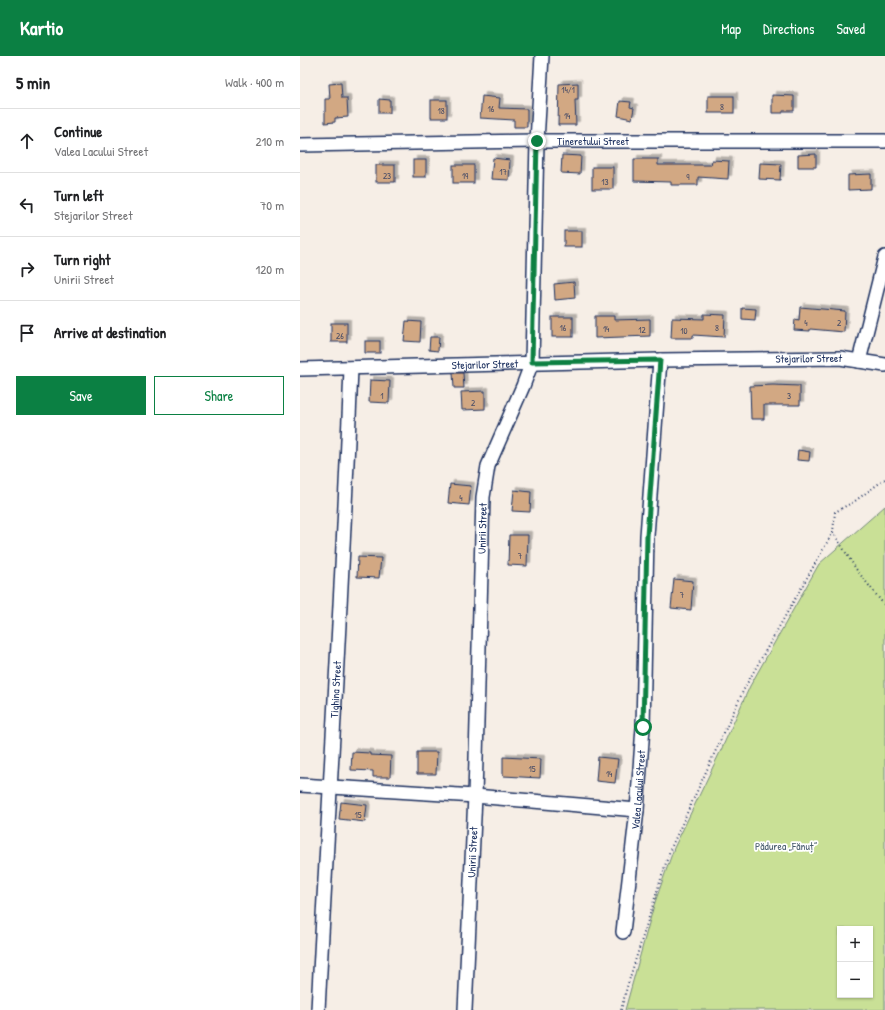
<!DOCTYPE html>
<meta charset="utf-8">
<style>
body{margin:0;font-family:"Patrick Hand",sans-serif;background:#f2f2f2;color:#202124}
.controls{position:absolute;right:12px;bottom:12px;display:grid;overflow:hidden;border-radius:0px;box-shadow:0 1px 3px #0004}
.controls button{width:36px;height:36px;display:grid;place-items:center;padding:0;border:0;border-bottom:1px solid #e0e0e0;background:#fff;color:#202124;font:20px sans-serif}
.stop{position:absolute;width:12px;height:12px;margin:-9px;border:3px solid #0b8043;border-radius:50%;background:#fff}
.stop.end{background:#0b8043;border-color:#fff;box-shadow:0 1px 4px #0008}
.list{margin:0;padding:0;list-style:none}
h2{display:flex;justify-content:space-between;align-items:center;height:52px;margin:0;padding:0 16px;font-size:17px}
h2 small{font-size:13px;font-weight:400;color:#757577}
.list li{display:grid;grid-template-columns:26px 1fr auto;gap:12px;align-items:center;box-sizing:border-box;height:64px;padding:0 16px;border-top:1px solid #e0e0e0}
.list b{display:block;font-size:15px;white-space:nowrap}
.list p{margin:0;font-size:13px;white-space:nowrap;color:#757577}
.list em{font-size:13px;font-style:normal;color:#757577}
.actions{display:flex;gap:8px;padding:12px 16px}
.actions a{flex:1;padding:9px 0;border:1px solid #0b8043;border-radius:0px;text-align:center;font-size:14px;color:#0b8043}
.actions .main{background:#0b8043;color:#fff}
.icon{flex:none;width:22px;height:22px;fill:none;stroke:currentColor;stroke-width:2;stroke-linecap:round;stroke-linejoin:round}
.map{position:relative;flex:none;width:585px;height:954px;overflow:hidden}
header{display:flex;align-items:center;gap:24px;box-sizing:border-box;height:56px;padding:0 20px;background:#0b8043;color:#fff}
header strong{font-size:19px}
nav{display:flex;gap:22px;margin-inline-start:auto;font-size:14px}
main{display:flex}
aside{flex:1;background:#fff}
.map>svg:first-child{display:block}
.green{fill:#c9e096;stroke:#72887a;fill-rule:evenodd}
.building{fill:#d2a883;stroke:#1b2f5e;filter:url(#shadow)}
.lines{fill:none;stroke-linecap:round;stroke-linejoin:round}
.minor-casing{stroke:#1b2f5e;stroke-width:16}
.path{stroke:#1b2f5e;stroke-width:2;stroke-dasharray:1 3;stroke-linecap:butt}
.minor{stroke:#fff;stroke-width:13}
.route{stroke:#0b8043;stroke-width:5}
.labels{text-anchor:middle;dominant-baseline:central;stroke-width:3.5;stroke-linejoin:round;paint-order:stroke}
.number-label{font-size:9px;fill:#494d67}
.street-label{font-size:11px;fill:#1b2f5e;stroke:#fff}
.park-label{font-size:11px;fill:#465b6c;stroke:#fff}
</style>
<header>
<strong>Kartio</strong>
<nav><a>Map</a><a>Directions</a><a>Saved</a></nav>
</header>
<main>
<aside>
<h2>5 min<small>Walk · 400 m</small></h2>
<ul class="list">
<li><svg class="icon" aria-label="ahead" viewBox="0 0 24 24"><path d="M12 20V5M6 11l6-6 6 6"/></svg><div><b>Continue</b><p>Valea Lacului Street</p></div><em>210 m</em></li>
<li><svg class="icon" aria-label="left" viewBox="0 0 24 24"><path d="M17 20v-9H6M10 6l-5 5 5 5"/></svg><div><b>Turn left</b><p>Stejarilor Street</p></div><em>70 m</em></li>
<li><svg class="icon" aria-label="right" viewBox="0 0 24 24"><path d="M7 20v-9h11M14 6l5 5-5 5"/></svg><div><b>Turn right</b><p>Unirii Street</p></div><em>120 m</em></li>
<li><svg class="icon" aria-label="arrive" viewBox="0 0 24 24"><path d="M6 21V4h12l-3 4 3 4H6"/></svg><div><b>Arrive at destination</b></div></li>
</ul>
<div class="actions"><a class="main">Save</a><a>Share</a></div>
</aside>
<div class="map">
<svg width="585" height="954" viewBox="0 0 585 954">
<defs>
<filter id="shadow"><feDropShadow dx="3.5" dy="-3.5" stdDeviation="0" flood-color="#0004"/></filter>
</defs>
<rect width="100%" height="100%" fill="#f6eee6"/>
<filter id="ink" filterUnits="userSpaceOnUse"><feTurbulence type="fractalNoise" baseFrequency=".025" numOctaves="2"/><feDisplacementMap in="SourceGraphic" scale="8" xChannelSelector="R" yChannelSelector="G"/><feConvolveMatrix kernelMatrix="1 2 1 2 8 2 1 2 1" color-interpolation-filters="sRGB"/></filter>
<g filter="url(#ink)">
<!-- green -->
<path class="green" d="M585,450v504h-260l29,-105 20,-57 48,-100 28,-62 69,-122zM540,873h30v66h-30z"/>
<!-- building -->
<g class="building">
<path d="M41,27l1,15h5l1,19 -13,1v4l-10,1v-24h5l-1,-15z"/>
<path d="M278,27v17h-3l1,25h-18l1,-41z"/>
<path d="M472,39l22,1v15h-11v2h-11z"/>
<path d="M182,40l18,2 -1,10 28,1v18h-13v-7l-34,-2z"/>
<rect x="408" y="40" width="26" height="17"/>
<path d="M79,43l11,1v13h-11z"/>
<rect x="131" y="44" width="16" height="18"/>
<path d="M320,45l11,1 -1,5 4,1 -2,11 -14,-3z"/>
<path d="M516,98v13h-18v-12z"/>
<path d="M262,99l19,1 -1,18 -19,-1z"/>
<path d="M193,102l17,2 -1,20 -18,-1z"/>
<path d="M334,103h24v6h53l1,-5 17,1 -1,18 -30,-2v8h-27v-3l-37,-1z"/>
<rect x="113" y="104" width="13" height="17"/>
<path d="M460,107l21,1 -1,16 -21,-1z"/>
<rect x="76" y="109" width="19" height="17"/>
<rect x="153" y="109" width="21" height="18"/>
<rect x="292" y="111" width="21" height="22"/>
<path d="M571,118v15l-23,1v-15z"/>
<rect x="264" y="175" width="18" height="16"/>
<path d="M274,226l1,16 -20,2 -1,-16z"/>
<path d="M500,251l45,4 -1,21 -34,-3v2l-16,-1 1,-11 4,1z"/>
<path d="M442,252l14,1 -1,11 -13,-1z"/>
<path d="M404,258l21,1 -1,22 -31,-2v3h-22l1,-20 32,1z"/>
<path d="M295,260h19v4l36,-1v17l-55,2z"/>
<rect x="252" y="261" width="21" height="20"/>
<path d="M106,265l15,1 -1,20 -16,-1z"/>
<rect x="31" y="267" width="16" height="19"/>
<path d="M130,281h9l-1,14 -9,-1z"/>
<rect x="65" y="285" width="15" height="12"/>
<path d="M153,317h10l1,15h-10z"/>
<path d="M70,324l20,1 -1,22 -20,-1z"/>
<path d="M473,329l27,1v19h-36v14h-13l-1,-33z"/>
<path d="M185,335v18l-23,1 -1,-18z"/>
<path d="M498,394l12,2 -1,9 -12,-1z"/>
<path d="M150,428l21,2 -2,19 -21,-2z"/>
<path d="M214,434l17,2 -1,20 -18,-1z"/>
<path d="M209,479h19l-1,31 -19,-1z"/>
<path d="M58,501l23,1 -2,20 -22,-1z"/>
<path d="M374,523l19,2 -2,29 -20,-2z"/>
<path d="M52,696l18,1v2l21,1 -1,21h-17v-6l-22,-1z"/>
<path d="M117,696h20l-1,22h-19z"/>
<path d="M203,701l38,2 -1,19 -37,-2z"/>
<path d="M298,701l20,2 -3,24 -19,-2z"/>
<path d="M41,746l26,3 -2,17 -26,-3z"/>
</g>
<g class="lines">
<!-- minor casing -->
<g class="minor-casing">
<g id="minor">
<path id="s1" d="M0,89l237,-4h348"/>
<path d="M559,305l26,-104"/>
<path id="s2" d="M0,313l360,-9 180,-2 45,7"/>
<path d="M0,729l175,11 162,14"/>
<path id="s3" d="M323,876l14,-122 6,-83 4,-191 13,-176"/>
<path id="s4" d="M18,954c11,-214 25,-428 33,-642"/>
<path id="s5" d="M165,954l10,-214 8,-299 5,-31 35,-80 9,-24 5,-221 5,-85"/>
</g>
</g>
<!-- path -->
<g class="path">
<path d="M585,423l-30,22 -20,11 -2,20 23,37 29,37"/>
<path d="M321,954l6,-23 43,-137 75,-163 88,-155"/>
</g>
<!-- minor -->
<use href="#minor" class="minor"/>
</g>
</g>
<g class="lines" filter="url(#ink)">
<!-- route -->
<path class="route" d="M237,85l-5,221 128,-2 -13,176 -4,191"/>
</g>
<g class="labels">
<!-- number labels -->
<g class="number-label">
<text x="268" y="34">14/1</text>
<text x="422" y="51">8</text>
<text x="191" y="53">16</text>
<text x="141" y="55">18</text>
<text x="267" y="60">14</text>
<text x="203" y="116">17</text>
<text x="87" y="120">23</text>
<text x="165" y="120">19</text>
<text x="388" y="121">9</text>
<text x="305" y="126">13</text>
<text x="506" y="267">4</text>
<text x="539" y="267">2</text>
<text x="263" y="272">16</text>
<text x="417" y="272">8</text>
<text x="306" y="273">14</text>
<text x="342" y="274">12</text>
<text x="384" y="275">10</text>
<text x="40" y="280">26</text>
<text x="82" y="340">1</text>
<text x="489" y="340">3</text>
<text x="173" y="347">2</text>
<text x="161" y="442">4</text>
<text x="220" y="500">7</text>
<text x="382" y="539">7</text>
<text x="232" y="713">15</text>
<text x="309" y="718">14</text>
<text x="58" y="759">15</text>
</g>
<!-- street labels -->
<g class="street-label">
<text stroke="none"><textPath href="#s1" startOffset="293">Tineretului Street</textPath></text>
<text stroke="none"><textPath href="#s2" startOffset="509">Stejarilor Street</textPath></text>
<text stroke="none"><textPath href="#s2" startOffset="185">Stejarilor Street</textPath></text>
<text stroke="none"><textPath href="#s5" startOffset="482">Unirii Street</textPath></text>
<text stroke="none"><textPath href="#s4" startOffset="321">Tighina Street</textPath></text>
<text stroke="none"><textPath href="#s3" startOffset="143">Valea Lacului Street</textPath></text>
<text stroke="none"><textPath href="#s5" startOffset="158">Unirii Street</textPath></text>
</g>
<!-- park labels -->
<g class="park-label">
<text x="486" y="790">Pădurea „Fănuț”</text>
</g>
</g>
</svg>
<div class="controls">
<button>+</button>
<button>−</button>
</div>
<div class="stop" style="left:343px;top:671px"></div>
<div class="stop end" style="left:237px;top:85px"></div>
</div>
</main>
